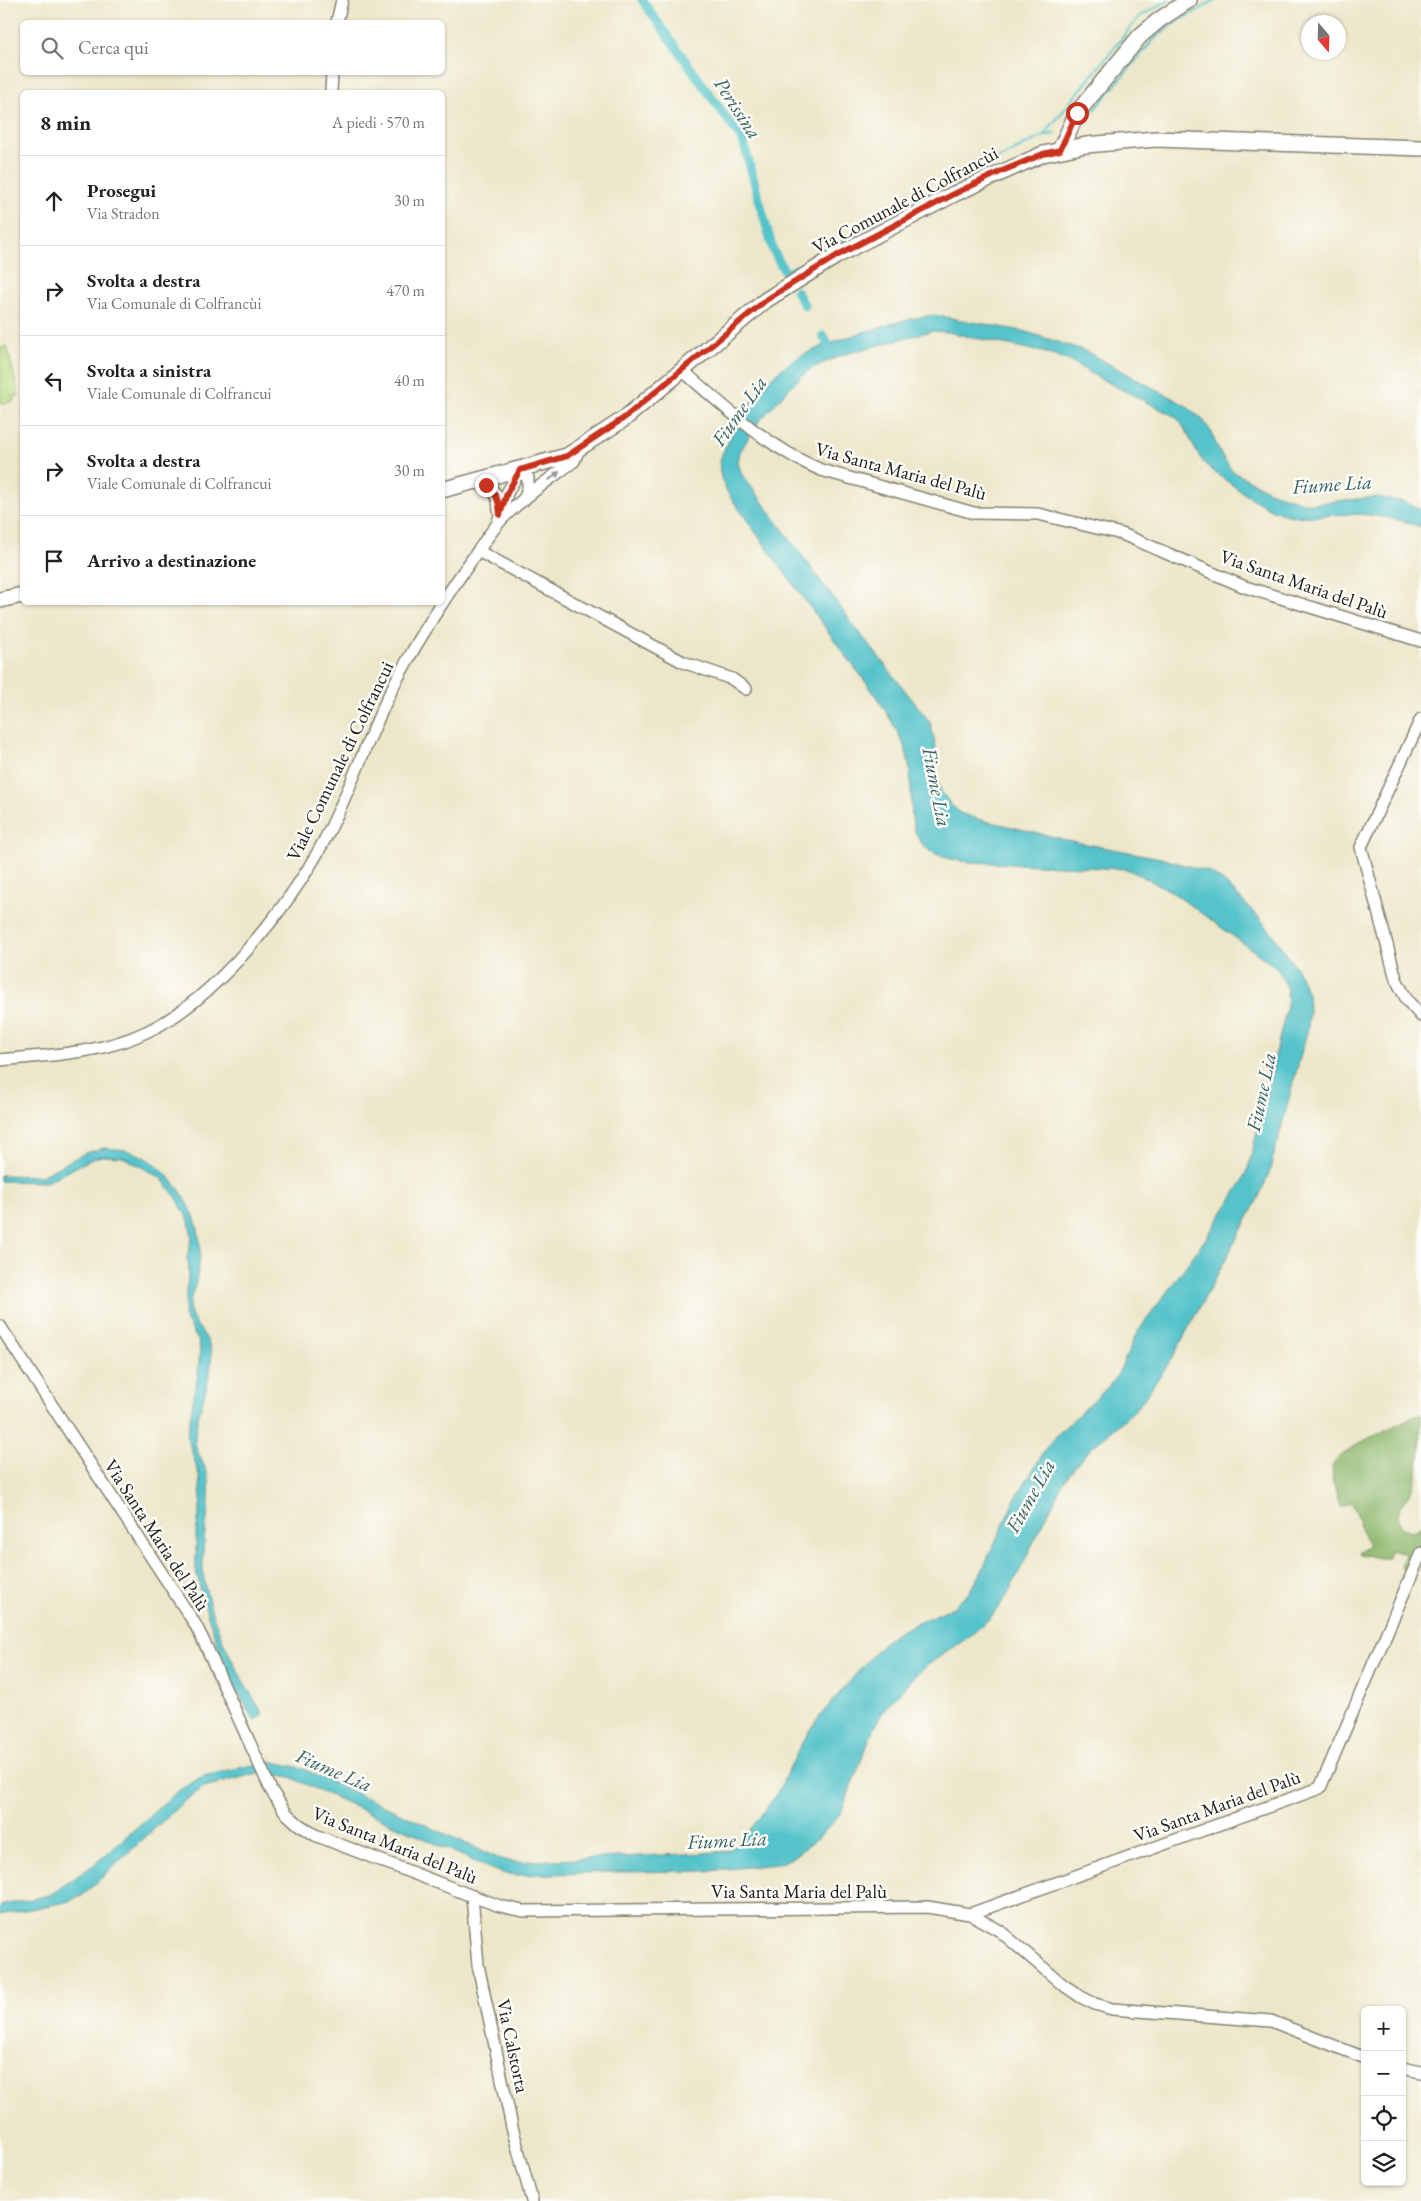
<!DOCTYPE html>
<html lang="it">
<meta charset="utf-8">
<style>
body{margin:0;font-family:"EB Garamond",serif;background:#f2f2f2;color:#222}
.controls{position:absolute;right:15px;bottom:15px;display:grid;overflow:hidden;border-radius:8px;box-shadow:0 1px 4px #0004}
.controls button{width:45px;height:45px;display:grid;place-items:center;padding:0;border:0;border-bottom:1px solid #e0e0e0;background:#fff;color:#222;font:25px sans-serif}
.compass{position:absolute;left:1301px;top:15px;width:45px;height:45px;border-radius:50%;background:#fff;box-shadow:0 1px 4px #0004;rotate:161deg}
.stop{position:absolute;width:15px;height:15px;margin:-11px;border:4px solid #c8321e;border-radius:50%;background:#fff}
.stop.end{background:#c8321e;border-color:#fff;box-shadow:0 1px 5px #0008}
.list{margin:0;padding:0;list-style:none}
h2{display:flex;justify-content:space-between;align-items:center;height:65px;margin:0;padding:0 20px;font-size:21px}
h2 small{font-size:16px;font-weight:400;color:#767676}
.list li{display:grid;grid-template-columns:32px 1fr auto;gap:15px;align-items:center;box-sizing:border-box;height:90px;padding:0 20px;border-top:1px solid #e0e0e0}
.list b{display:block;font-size:19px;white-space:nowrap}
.list p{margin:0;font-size:16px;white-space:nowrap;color:#767676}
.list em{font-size:16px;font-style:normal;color:#767676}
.icon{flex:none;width:28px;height:28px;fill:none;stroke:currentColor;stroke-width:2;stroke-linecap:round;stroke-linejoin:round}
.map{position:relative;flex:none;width:1421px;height:2201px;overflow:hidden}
.search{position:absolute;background:#fff;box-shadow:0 1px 4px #0004;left:20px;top:20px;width:425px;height:55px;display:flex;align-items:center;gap:12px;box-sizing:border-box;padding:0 18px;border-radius:8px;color:#767676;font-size:19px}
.panel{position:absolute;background:#fff;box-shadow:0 1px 4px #0004;left:20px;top:90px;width:425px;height:515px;border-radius:8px}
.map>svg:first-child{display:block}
.green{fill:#b5d981;stroke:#687a4e}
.forest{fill:#90b96f;stroke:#566a46}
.water{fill:#55c3ca;stroke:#387073}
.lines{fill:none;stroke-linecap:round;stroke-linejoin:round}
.stream{stroke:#55c3ca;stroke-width:2.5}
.canal{stroke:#55c3ca;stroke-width:9}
.street-casing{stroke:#848273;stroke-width:14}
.secondary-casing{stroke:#848273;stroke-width:18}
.street{stroke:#fff;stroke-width:11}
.secondary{stroke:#fff;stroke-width:15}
.oneway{fill:#999}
.route{stroke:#c8321e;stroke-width:6}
.labels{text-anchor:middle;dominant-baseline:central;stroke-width:5;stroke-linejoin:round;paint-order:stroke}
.street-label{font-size:19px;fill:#1c1c1c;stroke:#fdfcf7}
.water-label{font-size:20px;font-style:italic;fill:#335f62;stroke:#fdfcf7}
</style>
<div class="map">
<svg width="1421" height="2201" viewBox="0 0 1421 2201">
<rect width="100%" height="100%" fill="#fdfcf7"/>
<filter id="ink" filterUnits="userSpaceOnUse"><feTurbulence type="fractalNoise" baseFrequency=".02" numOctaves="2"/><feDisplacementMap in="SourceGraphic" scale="10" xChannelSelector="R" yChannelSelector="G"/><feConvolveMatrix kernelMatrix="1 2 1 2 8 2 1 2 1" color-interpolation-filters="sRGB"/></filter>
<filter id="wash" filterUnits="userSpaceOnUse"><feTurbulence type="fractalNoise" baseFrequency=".0096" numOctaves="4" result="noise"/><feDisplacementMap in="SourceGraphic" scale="20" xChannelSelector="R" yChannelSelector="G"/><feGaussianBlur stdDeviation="1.12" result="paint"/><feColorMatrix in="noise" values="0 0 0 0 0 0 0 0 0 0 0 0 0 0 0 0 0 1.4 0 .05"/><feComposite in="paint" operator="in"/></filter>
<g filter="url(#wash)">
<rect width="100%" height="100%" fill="#ede7ca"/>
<!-- green -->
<path class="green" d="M7,346l12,50 -6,1 1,4 -14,3v-56z"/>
<!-- forest -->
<path class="forest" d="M1421,1413c0,25 0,49 -8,73 -6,15 -21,23 -12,41 8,7 14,6 20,-2v32l-11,16 -9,-5 4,-15 -14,-4 -4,9h-8l-19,-4 -1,-3 9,-4 -9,-23 1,-1 -8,-21 -12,5 -6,-22 -2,-18c7,-19 70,-44 89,-54z"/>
<!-- water -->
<g class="water">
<path d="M934,315l89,16 60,19 102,55 18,15 7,10 9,21 13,20 39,21 38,12 68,-7 28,5 16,8v17c-23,-8 -47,-13 -72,-13 -20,0 -41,5 -61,1 -24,-4 -63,-35 -82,-50 -13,-14 -17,-34 -30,-48l-79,-40 -23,-14 -22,-9 -105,-22 -16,-1 -30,8 -59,16 -32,14 -17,15 -37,41 -16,27 -2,10 3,11 114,154 75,95 6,26v24l4,17 10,15 10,9 18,6 93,22 89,17 49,14 16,11 41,42 31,44 11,25 1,18 -1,16 -39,145 -10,24 -86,160 -35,50 -53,47 -21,27 -57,115 -17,22 -20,18 -48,33 -36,38 -11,18 -33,85 -6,10 -17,17 -29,22 -13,5 -68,7 -95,1 -95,3 -13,-1 -15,-5 -201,-92 -28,-5 -58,15 -22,16 -100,93 -16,6 -66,13v-9l50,-11 45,-31 83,-73 25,-15 67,-15 31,7 197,90 14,4 194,-9 21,-2 15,-10 34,-46 26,-52 18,-27 62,-72 16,-12 55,-25 14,-12 12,-18 36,-78 32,-52 13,-15 48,-45 10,-13 19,-41 70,-96 35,-55 7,-17 38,-159c2,-14 -2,-27 -11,-39l-107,-77 -42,-21 -158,-7c-87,-9 -42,-66 -67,-121 -17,-37 -46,-71 -70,-104 -35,-47 -69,-94 -103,-142 -17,-30 -9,-37 6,-66 35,-64 62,-76 129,-97 23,-7 45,-14 70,-17z"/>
<path d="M104,1148c12,1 23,1 34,6 34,16 64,59 62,97 0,10 -2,21 -4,30 -2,10 -8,19 -6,30 2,13 18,24 21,39 4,24 -15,61 -16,86 -2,16 13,30 14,46 2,30 -8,58 -6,87 3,47 34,104 59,143v3l-5,5 -5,-2 -21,-39 -11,-27 -18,-54 -6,-29v-34l5,-36 -2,-24 -12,-39 11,-62 2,-23 -1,-9 -15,-26 5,-49 -2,-9 5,-21 -3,-16 -13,-24 -16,-20 -37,-20 -21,-1 -8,2 -48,24 -46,-1v-6l41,1 44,-23z"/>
</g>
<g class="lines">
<!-- stream -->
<g class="stream">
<path d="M1079,128l74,-88 18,-15 44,-25"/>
<path d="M1045,136l10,-3"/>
<path d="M780,265l8,4 12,-4 73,-43 170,-86 96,-119 30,-17"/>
</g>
<!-- canal -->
<g class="canal">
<path d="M642,0l101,141 30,109 14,26"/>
<path d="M796,291l9,15"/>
<path d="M823,336l10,17"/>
</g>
</g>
</g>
<g filter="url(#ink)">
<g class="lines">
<!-- street casing -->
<g class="street-casing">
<g id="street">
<path d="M337,22l5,-22"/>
<path d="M331,92l1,-20"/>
<path d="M682,370c42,37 87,78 139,100l153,43 64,1 84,20 123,53 176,54"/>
<path d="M473,483c18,2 26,8 26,28"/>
<path d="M498,522l9,-29 13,-23 8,8v10l-4,12"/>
<path d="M478,551l205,111 49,17 14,10"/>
<path d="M1421,719l-60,128 35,132 11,21 14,16"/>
<path d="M0,1060c49,-5 101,-6 146,-28 68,-31 143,-125 178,-191 27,-51 45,-108 72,-160 24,-45 52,-89 82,-130 8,-11 15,-23 24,-32 21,-22 48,-40 72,-58l5,-12"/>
<path d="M0,1326l195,298 10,20 66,146 15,23 12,11 17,11 157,61 28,10 23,5 404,-4 43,7 30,17 62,53 19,13 14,7 17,5 159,12 94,37"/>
<path d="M472,1896l6,69 34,162 20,74"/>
<path d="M970,1914l350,-126 101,-235"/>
<path d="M1402,2068l19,4"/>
</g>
</g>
<!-- secondary casing -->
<g class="secondary-casing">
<g id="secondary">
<path d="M1060,150l17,-37 63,-77 19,-16 30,-20"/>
<path d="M442,490l125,-34 57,-37 142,-119 72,-45 116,-61 89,-40 43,-9 69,-6 266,9"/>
<path d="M0,600l22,-5"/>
</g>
</g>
<!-- street -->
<use href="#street" class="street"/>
<!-- secondary -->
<use href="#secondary" class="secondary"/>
</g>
<!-- one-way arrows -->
<defs><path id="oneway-solid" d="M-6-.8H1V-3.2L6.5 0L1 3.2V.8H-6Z" transform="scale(1.25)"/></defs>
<use class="oneway" href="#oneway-solid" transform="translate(554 476) rotate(-38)"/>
</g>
<g class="lines" filter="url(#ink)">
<!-- route -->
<path class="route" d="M486,485c11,9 13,16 14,30l7,-22 13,-23 47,-14 57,-38 142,-118 72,-45 116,-61 48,-23 41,-17 17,-4 17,-37"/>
</g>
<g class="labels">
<!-- street labels -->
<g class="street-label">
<text transform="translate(905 200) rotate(-28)">Via Comunale di Colfrancùi</text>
<text transform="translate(901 471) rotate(15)">Via Santa Maria del Palù</text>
<text transform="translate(1304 584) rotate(19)">Via Santa Maria del Palù</text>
<text transform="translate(340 761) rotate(-64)">Viale Comunale di Colfrancui</text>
<text transform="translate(157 1535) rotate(57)">Via Santa Maria del Palù</text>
<text transform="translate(1217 1806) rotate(-20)">Via Santa Maria del Palù</text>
<text transform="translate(395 1845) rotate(22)">Via Santa Maria del Palù</text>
<text x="799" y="1891">Via Santa Maria del Palù</text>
<text transform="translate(513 2046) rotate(78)">Via Calstorta</text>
</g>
<!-- water labels -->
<g class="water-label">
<text transform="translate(738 108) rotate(57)">Perissina</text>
<text transform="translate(739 411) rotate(-55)">Fiume Lia</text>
<text transform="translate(1332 484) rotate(-4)">Fiume Lia</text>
<text transform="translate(937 787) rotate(79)">Fiume Lia</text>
<text transform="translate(1261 1092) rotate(-78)">Fiume Lia</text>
<text transform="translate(1030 1496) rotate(-61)">Fiume Lia</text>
<text transform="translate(334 1770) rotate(23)">Fiume Lia</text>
<text transform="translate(727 1840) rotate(-3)">Fiume Lia</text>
</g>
</g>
</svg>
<div class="controls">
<button>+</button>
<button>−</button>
<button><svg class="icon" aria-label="locate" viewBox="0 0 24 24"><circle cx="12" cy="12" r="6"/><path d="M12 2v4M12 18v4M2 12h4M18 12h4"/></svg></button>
<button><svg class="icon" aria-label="layers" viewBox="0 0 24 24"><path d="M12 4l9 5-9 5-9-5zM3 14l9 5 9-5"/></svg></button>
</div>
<svg class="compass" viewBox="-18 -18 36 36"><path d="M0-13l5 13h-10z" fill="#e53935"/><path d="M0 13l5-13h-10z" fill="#767676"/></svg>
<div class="stop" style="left:1077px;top:113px"></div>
<div class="stop end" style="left:486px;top:485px"></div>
<div class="search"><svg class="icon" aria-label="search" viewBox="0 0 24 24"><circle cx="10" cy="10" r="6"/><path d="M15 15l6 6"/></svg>Cerca qui</div>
<section class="panel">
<h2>8 min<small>A piedi · 570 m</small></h2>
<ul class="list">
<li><svg class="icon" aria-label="ahead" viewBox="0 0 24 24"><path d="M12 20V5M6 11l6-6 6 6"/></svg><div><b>Prosegui</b><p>Via Stradon</p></div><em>30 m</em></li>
<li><svg class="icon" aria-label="right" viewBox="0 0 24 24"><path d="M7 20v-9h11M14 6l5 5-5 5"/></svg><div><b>Svolta a destra</b><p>Via Comunale di Colfrancùi</p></div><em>470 m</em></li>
<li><svg class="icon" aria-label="left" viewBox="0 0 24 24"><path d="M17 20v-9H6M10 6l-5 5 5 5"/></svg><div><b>Svolta a sinistra</b><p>Viale Comunale di Colfrancui</p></div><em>40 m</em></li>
<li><svg class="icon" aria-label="right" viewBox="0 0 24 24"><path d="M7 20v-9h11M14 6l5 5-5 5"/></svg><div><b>Svolta a destra</b><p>Viale Comunale di Colfrancui</p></div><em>30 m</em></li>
<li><svg class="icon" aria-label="arrive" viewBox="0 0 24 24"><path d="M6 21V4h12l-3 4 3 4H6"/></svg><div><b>Arrivo a destinazione</b></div></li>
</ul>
</section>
</div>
